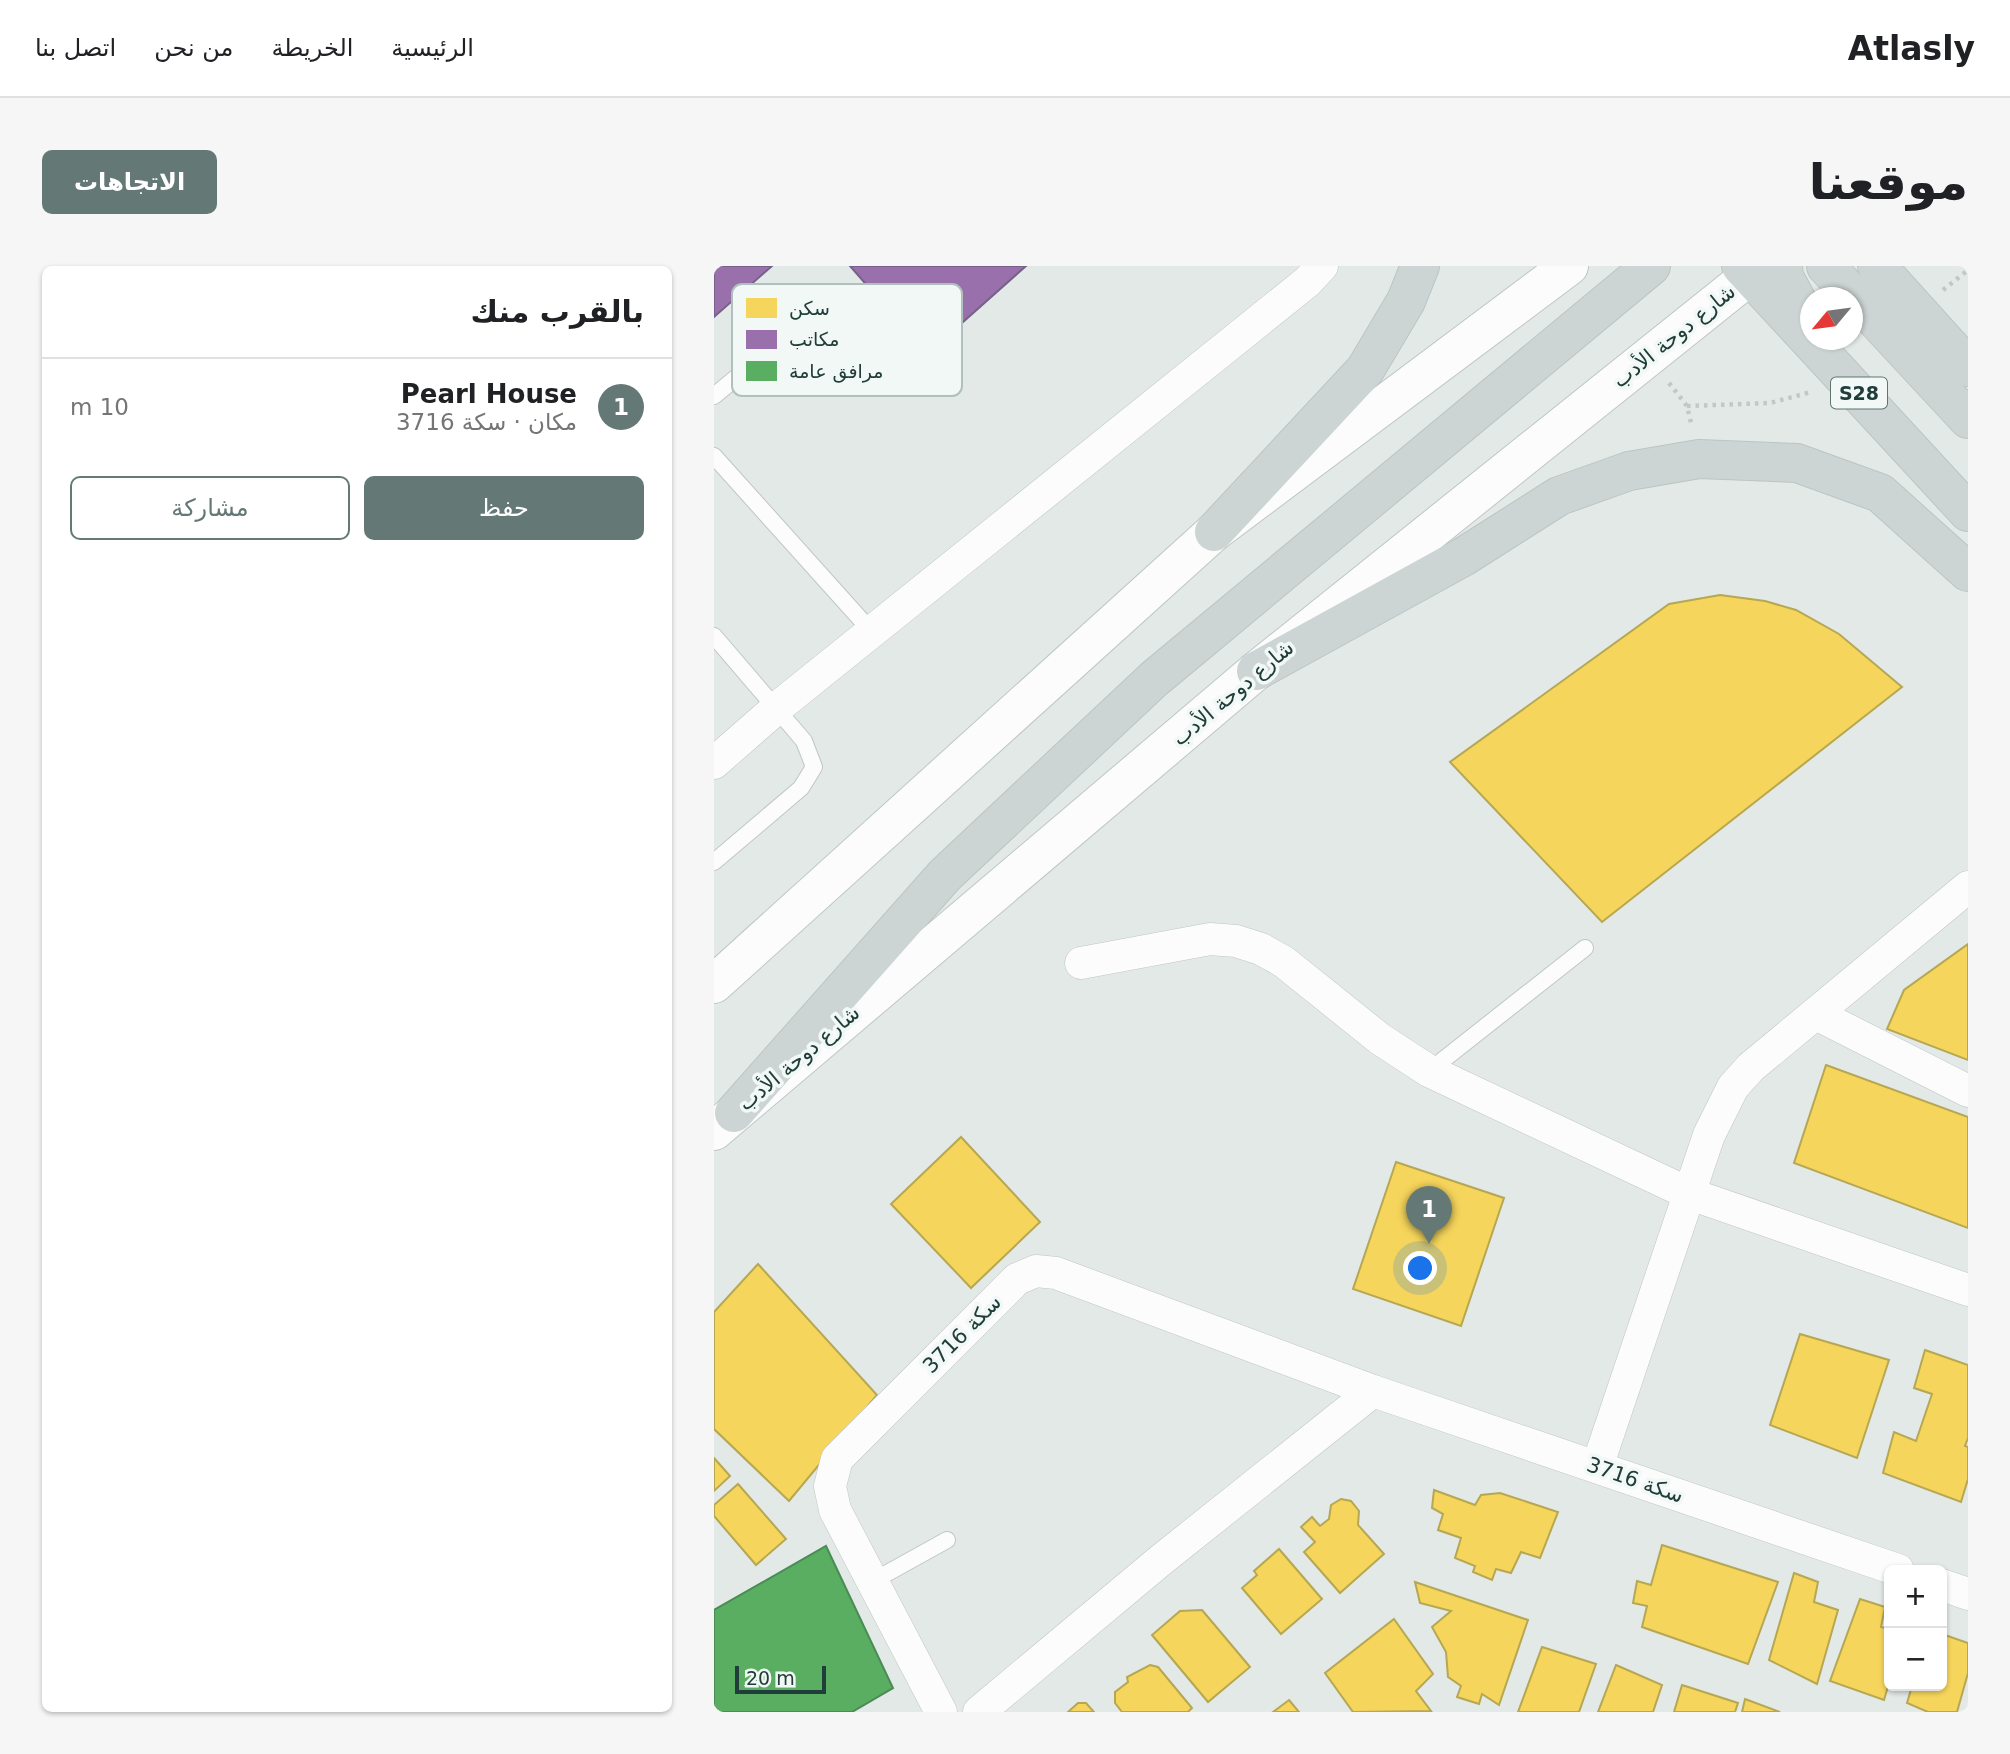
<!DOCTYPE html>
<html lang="ar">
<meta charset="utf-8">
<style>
body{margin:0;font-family:"DejaVu Sans","Noto Sans Arabic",sans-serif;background:#f6f6f6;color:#202124;direction:rtl}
.controls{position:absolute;right:21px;bottom:21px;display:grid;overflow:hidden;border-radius:10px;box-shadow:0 2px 5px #0004}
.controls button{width:63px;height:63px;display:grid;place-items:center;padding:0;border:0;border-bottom:2px solid #e0e0e0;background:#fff;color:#202124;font:35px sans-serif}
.compass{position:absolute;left:1086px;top:21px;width:63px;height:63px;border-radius:50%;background:#fff;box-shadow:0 2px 5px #0004;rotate:241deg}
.scale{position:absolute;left:21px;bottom:18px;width:91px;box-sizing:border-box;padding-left:7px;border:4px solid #203d39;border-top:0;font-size:19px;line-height:24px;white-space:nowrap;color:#203d39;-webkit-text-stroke:5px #f1f8f6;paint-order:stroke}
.you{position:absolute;left:707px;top:1003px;width:24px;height:24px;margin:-18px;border:5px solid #fff;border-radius:50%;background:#1a73e8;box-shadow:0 0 0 10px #1a73e833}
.badge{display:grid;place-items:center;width:46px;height:46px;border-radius:50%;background:#647976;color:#fff;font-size:23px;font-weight:700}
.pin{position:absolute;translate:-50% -58px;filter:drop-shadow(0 2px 4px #0008)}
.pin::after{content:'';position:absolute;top:37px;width:24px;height:21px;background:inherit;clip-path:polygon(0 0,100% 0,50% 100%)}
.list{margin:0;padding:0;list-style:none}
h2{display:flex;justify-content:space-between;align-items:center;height:91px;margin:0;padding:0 28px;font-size:30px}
h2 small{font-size:23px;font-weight:400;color:#757577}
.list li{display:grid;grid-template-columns:46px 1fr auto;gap:21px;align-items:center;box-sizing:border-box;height:98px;padding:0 28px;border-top:2px solid #e0e0e0}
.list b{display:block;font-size:26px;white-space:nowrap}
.list p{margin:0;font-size:23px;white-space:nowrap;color:#757577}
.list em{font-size:23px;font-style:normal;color:#757577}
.actions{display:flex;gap:14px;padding:21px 28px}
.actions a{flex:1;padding:16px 0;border:2px solid #647976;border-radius:10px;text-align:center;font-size:24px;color:#647976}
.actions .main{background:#647976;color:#fff}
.map{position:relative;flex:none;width:1254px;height:1446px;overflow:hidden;direction:ltr;border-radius:10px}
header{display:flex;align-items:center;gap:42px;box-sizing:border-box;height:98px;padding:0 35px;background:#fff;border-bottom:2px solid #e0e0e0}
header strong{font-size:33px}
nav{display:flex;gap:38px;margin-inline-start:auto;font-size:24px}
.intro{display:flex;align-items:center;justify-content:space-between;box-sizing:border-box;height:168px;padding:0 42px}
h1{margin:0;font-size:49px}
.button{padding:18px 32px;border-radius:10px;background:#647976;color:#fff;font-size:24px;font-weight:700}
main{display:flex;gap:42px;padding:0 42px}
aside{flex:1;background:#fff;border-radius:10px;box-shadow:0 2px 5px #0004}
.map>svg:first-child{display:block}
.homes{fill:#f6d55c;stroke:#b6a752;stroke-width:2}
.offices{fill:#9970ab;stroke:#756189;stroke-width:2}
.public{fill:#5aae61;stroke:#498c55;stroke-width:2}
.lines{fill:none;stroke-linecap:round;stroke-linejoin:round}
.service-casing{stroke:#c0c6c4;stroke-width:18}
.minor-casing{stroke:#c0c6c4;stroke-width:33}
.secondary-casing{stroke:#bec7c4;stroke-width:40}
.primary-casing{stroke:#bbc5c3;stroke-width:40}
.path{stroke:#c0c9c7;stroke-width:4.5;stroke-dasharray:3.5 5;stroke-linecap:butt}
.service{stroke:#fbfcfb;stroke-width:16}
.minor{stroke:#fbfcfb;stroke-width:32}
.secondary{stroke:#fbfcfb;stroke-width:38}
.primary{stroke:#cdd5d4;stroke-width:38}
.labels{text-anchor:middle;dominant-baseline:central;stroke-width:7;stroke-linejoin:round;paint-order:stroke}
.shield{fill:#f1f8f6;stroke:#5f7572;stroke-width:2}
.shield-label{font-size:19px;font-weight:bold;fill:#203d39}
.street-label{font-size:21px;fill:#203d39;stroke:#f1f8f6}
.key{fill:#f1f8f6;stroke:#b2c0bd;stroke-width:2}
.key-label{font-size:19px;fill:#203d39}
</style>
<header>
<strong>Atlasly</strong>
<nav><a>الرئيسية</a><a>الخريطة</a><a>من نحن</a><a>اتصل بنا</a></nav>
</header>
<div class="intro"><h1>موقعنا</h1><a class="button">الاتجاهات</a></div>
<main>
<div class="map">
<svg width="1254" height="1446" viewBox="0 0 1254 1446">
<rect width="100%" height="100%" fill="#e3e9e7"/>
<!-- homes -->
<g class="homes">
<path d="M1006,329l45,6 31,9 43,24 63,53 -300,235 -152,-160 219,-158z"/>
<path d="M1254,678v116l-81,-31 17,-39z"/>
<path d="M1112,799l142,52v111l-174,-65z"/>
<path d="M247,871l79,85 -69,66 -80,-84z"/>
<path d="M682,896l108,36 -43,128 -108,-37z"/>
<path d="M44,998l119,131 -88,106 -75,-72v-117z"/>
<path d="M1086,1068l89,26 -32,98 -87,-33z"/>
<path d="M1211,1084l43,15v73l-3,8 3,1v32l-7,23 -78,-29 11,-41 22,9 16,-47 -18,-6z"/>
<path d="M0,1192l16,18 -16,15z"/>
<path d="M24,1218l48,55 -30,26 -42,-49v-11z"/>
<path d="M720,1224l41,15 6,-10 19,-2 58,19 -18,46 -19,-6 -10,21 -15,-4 -4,11 -19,-8 2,-6 -20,-8 6,-20 -23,-8 5,-16 -11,-6z"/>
<path d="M627,1233l10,2 8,10 -1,14 26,29 -44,39 -36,-41 11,-10 -14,-15 11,-10 8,9 9,-7 2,-14z"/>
<path d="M948,1279l116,37 -30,82 -106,-37 5,-21 -14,-3 4,-22 14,4z"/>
<path d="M565,1283l43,50 -41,35 -39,-46 15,-13 -3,-4z"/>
<path d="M1080,1307l24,9 -4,20 24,8 -21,74 -48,-24z"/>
<path d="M701,1316l113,38 -29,85 -17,-11 -3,10 -22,-7 4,-11 -13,-9 -2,-25 -14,-25 19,-16 -31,-8z"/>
<path d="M1146,1333l25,8 -4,20 8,2v54l-5,17 -54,-19z"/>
<path d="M488,1344l48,57 -42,35 -56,-67 28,-24z"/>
<path d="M680,1353l39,55 -17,17 15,20 -78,1 -28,-39z"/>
<path d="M1228,1368l26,9v30l-11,39h-29l-21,-9 5,-17h30z"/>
<path d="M828,1381l54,17 -17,48h-61z"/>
<path d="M436,1399l8,2 34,41 -4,4h-66l-7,-9v-11l13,-10 -1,-5z"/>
<path d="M902,1399l46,20 -9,27h-55z"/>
<path d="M968,1419l56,18 -3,9h-61z"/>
<path d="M1031,1433l35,13h-38z"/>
<path d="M575,1434l10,12h-26z"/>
<path d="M364,1437h8l8,9h-26z"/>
</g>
<!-- offices -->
<g class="offices">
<path d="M0,0h58l-58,51z"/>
<path d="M136,0h176l-99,88z"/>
</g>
<!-- public -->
<path class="public" d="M112,1280l67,142 -41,24h-138v-102z"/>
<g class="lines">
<!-- service casing -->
<g class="service-casing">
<g id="service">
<path d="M0,130l89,-74"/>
<path d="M0,190l158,176"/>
<path d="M0,370l90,105 10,26 -13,21 -87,74"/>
<path d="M715,805l156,-123"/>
<path d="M159,1315l74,-41"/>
</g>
</g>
<!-- minor casing -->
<g class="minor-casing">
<g id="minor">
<path d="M0,497l64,-56 529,-425 15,-16"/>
<path d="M367,697l129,-24 26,2 25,8 23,13 96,77 49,32 261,123 278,96"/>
<path d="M1102,748l152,77"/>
<path d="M883,1201l112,-332 24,-48 18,-20 217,-180"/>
<path d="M1228,1319l26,9"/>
<path d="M227,1446l-106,-202 -5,-24 7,-27 180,-180 19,-8 20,2 317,118 525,179"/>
<path d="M265,1446l182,-152 212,-169"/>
</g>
</g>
<!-- secondary casing -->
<g class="secondary-casing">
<g id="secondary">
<path d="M0,718l500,-452 355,-266"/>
<path d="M0,865l542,-460 506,-405"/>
</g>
</g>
<!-- primary casing -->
<g class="primary-casing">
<g id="primary">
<path d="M1027,0l227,246"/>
<path d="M1069,0l1,11 24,44"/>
<path d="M1112,0l142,153"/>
<path d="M1163,0l91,101"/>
<path d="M500,266l151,-162 41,-69 14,-35"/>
<path d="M542,405l207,-114 96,-61 70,-25 70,-12 98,4 83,30 88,79"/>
<path d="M20,847l211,-238 209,-196 497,-413"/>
</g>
</g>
<!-- path -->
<g class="path">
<path d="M1229,24l25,-20"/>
<path d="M955,117l18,23 5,21"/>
<path d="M973,140l83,-3 41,-11"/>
</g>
<!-- service -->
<use href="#service" class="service"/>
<!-- minor -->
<use href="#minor" class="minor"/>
<!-- secondary -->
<use href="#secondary" class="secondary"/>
<!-- primary -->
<use href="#primary" class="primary"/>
</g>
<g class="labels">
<!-- shield labels -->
<rect class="shield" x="1117" y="111.5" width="56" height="31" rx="5"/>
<g class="shield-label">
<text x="1145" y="127">S28</text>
</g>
<!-- street labels -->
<g class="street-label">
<text transform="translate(960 70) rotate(-39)">شارع دوحة الأدب</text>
<text transform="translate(519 427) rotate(-40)">شارع دوحة الأدب</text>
<text transform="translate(85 792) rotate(-40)">شارع دوحة الأدب</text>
<text transform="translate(248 1068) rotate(-45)">سكة 3716</text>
<text transform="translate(921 1214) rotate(19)">سكة 3716</text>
</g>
</g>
<!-- legend -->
<rect x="18" y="18" width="230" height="112" rx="10" class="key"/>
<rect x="32" y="32" width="31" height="20" fill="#f6d55c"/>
<rect x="32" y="64" width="31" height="19" fill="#9970ab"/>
<rect x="32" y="95" width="31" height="20" fill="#5aae61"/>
<g class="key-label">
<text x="75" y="49">سكن</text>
<text x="75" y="80">مكاتب</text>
<text x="75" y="112">مرافق عامة</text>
</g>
</svg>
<div class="controls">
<button>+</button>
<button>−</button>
</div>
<svg class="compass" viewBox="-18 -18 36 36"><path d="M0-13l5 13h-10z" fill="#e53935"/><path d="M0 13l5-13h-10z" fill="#757577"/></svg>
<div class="scale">20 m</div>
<div class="you"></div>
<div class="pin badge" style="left:715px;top:978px">1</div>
</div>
<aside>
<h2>بالقرب منك<small></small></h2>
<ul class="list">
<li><span class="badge">1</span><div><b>Pearl House</b><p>مكان · سكة 3716</p></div><em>10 m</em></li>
</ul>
<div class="actions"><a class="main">حفظ</a><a>مشاركة</a></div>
</aside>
</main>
